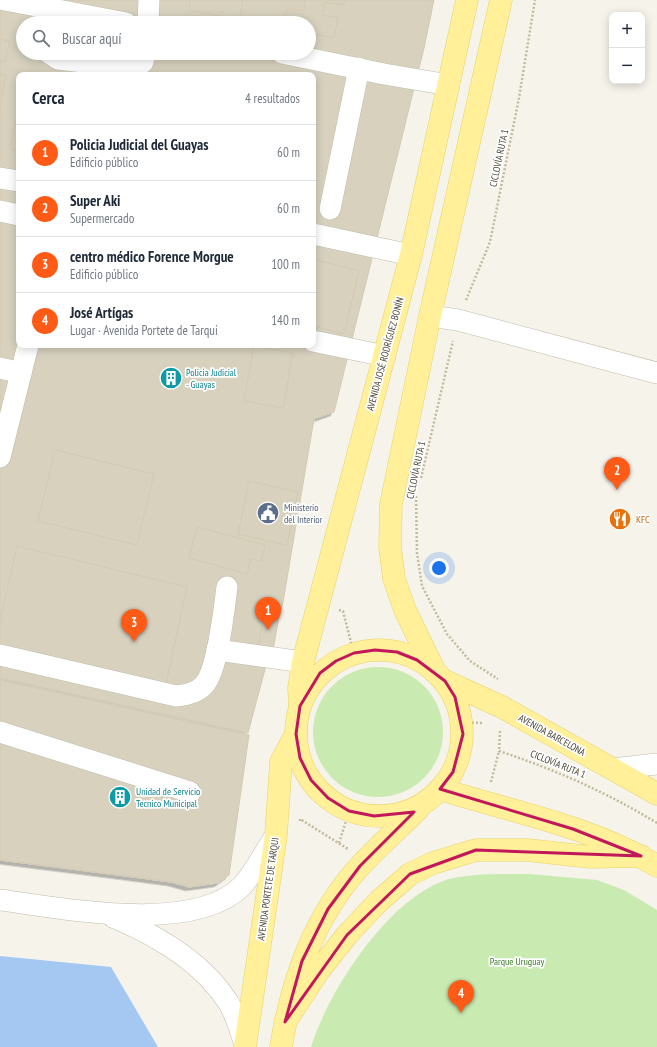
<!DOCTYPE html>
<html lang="es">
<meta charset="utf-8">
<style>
body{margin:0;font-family:"PT Sans Narrow",sans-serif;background:#f2f2f3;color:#1f2937}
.controls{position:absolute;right:12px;top:12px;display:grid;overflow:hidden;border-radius:8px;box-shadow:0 2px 10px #0003}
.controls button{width:36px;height:36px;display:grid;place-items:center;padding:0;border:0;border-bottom:1px solid #e0e1e3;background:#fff;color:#1f2937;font:20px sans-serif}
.you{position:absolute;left:439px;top:568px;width:14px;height:14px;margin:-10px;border:3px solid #fff;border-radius:50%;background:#1a73e8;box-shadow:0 0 0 6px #1a73e833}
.badge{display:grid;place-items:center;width:26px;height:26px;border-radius:50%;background:#ff5b17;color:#fff;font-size:13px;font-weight:700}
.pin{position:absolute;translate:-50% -33px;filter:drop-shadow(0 1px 2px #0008)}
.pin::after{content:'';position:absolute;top:21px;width:14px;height:12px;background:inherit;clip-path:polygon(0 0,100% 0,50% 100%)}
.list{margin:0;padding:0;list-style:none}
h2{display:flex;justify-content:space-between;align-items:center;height:52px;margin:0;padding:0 16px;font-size:17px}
h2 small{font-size:13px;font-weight:400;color:#747a83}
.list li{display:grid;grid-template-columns:26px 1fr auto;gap:12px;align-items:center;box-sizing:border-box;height:56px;padding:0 16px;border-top:1px solid #e0e1e3}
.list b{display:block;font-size:15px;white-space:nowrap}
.list p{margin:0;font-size:13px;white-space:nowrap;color:#747a83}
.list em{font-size:13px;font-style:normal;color:#747a83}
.icon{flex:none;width:22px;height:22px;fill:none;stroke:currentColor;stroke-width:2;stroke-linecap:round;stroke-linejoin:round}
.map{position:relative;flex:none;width:657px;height:1047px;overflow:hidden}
.search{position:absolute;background:#fff;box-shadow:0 2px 10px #0003;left:16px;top:16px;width:300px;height:44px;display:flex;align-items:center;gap:10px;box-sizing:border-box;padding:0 14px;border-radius:22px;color:#747a83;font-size:15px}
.panel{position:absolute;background:#fff;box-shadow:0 2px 10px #0003;left:16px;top:72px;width:300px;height:276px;border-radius:8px}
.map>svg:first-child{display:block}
.green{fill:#c9eab1}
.water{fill:#a5c8f3}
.building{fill:#d7d1be;stroke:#d3cab1;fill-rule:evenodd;filter:url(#shadow)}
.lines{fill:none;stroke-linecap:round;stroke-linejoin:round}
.minor-casing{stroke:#c1bdac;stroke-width:22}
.major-casing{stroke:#e8d365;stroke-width:23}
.path{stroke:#c4bb9c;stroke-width:2.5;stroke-dasharray:2 2;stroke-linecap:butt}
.minor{stroke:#fff;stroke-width:21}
.major{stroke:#fff099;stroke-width:22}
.marked{fill:none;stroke:#c2185b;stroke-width:3;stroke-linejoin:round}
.labels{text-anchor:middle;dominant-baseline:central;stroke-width:3.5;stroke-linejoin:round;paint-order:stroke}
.street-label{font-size:10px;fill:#4a4537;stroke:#fff}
.culture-label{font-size:10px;fill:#0d838f;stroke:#fff;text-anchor:start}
.service-label{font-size:10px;fill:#4e5e75;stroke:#fff;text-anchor:start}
.food-label{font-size:10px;fill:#c56008;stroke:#fff;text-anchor:start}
.park-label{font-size:10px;fill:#3c7e27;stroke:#fff}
</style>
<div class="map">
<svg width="657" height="1047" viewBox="0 0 657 1047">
<defs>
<filter id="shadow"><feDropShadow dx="-3.5" dy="3.5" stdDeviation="0" flood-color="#0004"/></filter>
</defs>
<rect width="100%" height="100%" fill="#f5f3ea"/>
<!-- green -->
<g class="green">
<circle cx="378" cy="732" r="65"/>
<path d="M529,874l68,6 27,10 33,20v137h-346c18,-57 80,-154 142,-169 24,-5 51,-4 76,-4z"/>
</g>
<!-- water -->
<path class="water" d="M0,956l111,11 47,80h-158z"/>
<!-- building -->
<g class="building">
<path d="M0,0h434l-10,48 -90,364 -20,7 -31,183 -35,131 -248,-55zM23,23h286v30h-286zM19,75h294v270h-294z"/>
<path d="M190,0h53l-4,20 -50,-10z"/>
<path d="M305,0h40l-1,5 -19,-3 -3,13 16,3 -4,20 -25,-5v-10h-25l3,-15 17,3z"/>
<path d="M0,39l10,2 -5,21 -5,-1z"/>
<path d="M0,74l6,1 -6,33z"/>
<path d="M19,107v44l-9,-2z"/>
<path d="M313,259l46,12 -15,63 -31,-8z"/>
<path d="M254,346l39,7 -10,55 -39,-7z"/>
<path d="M55,450l99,24 -17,71 -99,-24z"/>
<path d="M249,481l49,11 -11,53 -49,-11z"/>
<path d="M197,527l68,18 -4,16 -10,-2 -4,15 -58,-16z"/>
<path d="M17,546l170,41 -21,97 -166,-38v-25z"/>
<path d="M275,605l6,1 -8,44 -15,-3 6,-36 9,2z"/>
<path d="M0,680l249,55 -20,140 -11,8 -29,4 -18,-5 -53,-7 -118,-15z"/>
</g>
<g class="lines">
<!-- minor casing -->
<g class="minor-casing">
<g id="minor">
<path d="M5,0l121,23"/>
<path d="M148,23l1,-23"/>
<path d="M49,53l9,6 77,9 8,-6 2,-9"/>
<path d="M282,53l102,21 65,11"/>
<path d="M0,178l19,3"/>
<path d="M330,209l29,-141"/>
<path d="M0,211l19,4"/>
<path d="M313,234l98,21"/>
<path d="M430,316l28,4 199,53"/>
<path d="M313,341l72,15"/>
<path d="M0,368l21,5"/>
<path d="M0,457l28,-112"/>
<path d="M217,650l86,12"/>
<path d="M0,655l176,41c10,-1 21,-3 28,-11 14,-15 20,-76 23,-98"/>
<path d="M0,732l190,60"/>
<path d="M612,769l45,-5"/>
<path d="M0,900c62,8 193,35 242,-14 12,-13 23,-35 34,-51"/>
<path d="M113,917c43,18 89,44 115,85 8,12 12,29 17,42"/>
</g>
</g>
<!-- major casing -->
<g class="major-casing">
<g id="major">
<circle cx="379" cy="733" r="83"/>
<path d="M435,672l-30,-62 -11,-31 -4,-32 1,-43 39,-188 71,-316"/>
<path d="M445,681l57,26 155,87"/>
<path d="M300,706l-1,-18 4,-26 108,-407 56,-255"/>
<path d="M440,789c72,23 151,37 217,77"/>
<path d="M285,1022l35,-53 27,-34 31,-33 32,-28 23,-11 43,-13h51l64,7 50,-1"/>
<path d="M245,1047l31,-212 5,-73 15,-28"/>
<path d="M281,1047c11,-67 33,-131 80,-182 18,-19 38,-37 57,-56"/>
</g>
</g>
<!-- path -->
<g class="path">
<path d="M466,300l24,-58 29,-144 16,-98"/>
<path d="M421,478l32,-137"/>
<path d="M416,496l1,57 5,33 25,48 23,27 28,18"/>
<path d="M339,610l4,1 13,51"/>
<circle cx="379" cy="733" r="74"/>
<path d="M452,722l30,1"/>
<path d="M500,731l-1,20c57,19 107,41 158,72"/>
<path d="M491,782l8,-31"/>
<path d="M300,821v-2l48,30"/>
<path d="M339,843l13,-41"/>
</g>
<!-- minor -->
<use href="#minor" class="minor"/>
<!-- major -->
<use href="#major" class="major"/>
</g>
<!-- marked area -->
<path class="marked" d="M375,650l22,2 20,8 28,21 10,16 8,37 -10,38 -13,17 133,40 68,27 -165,-6 -66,24 -63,61 -62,87 17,-61 26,-52 32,-43 54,-54 -40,4 -25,-5 -21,-13 -17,-18 -11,-22 -4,-24 4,-28 20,-33 16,-12 18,-8z"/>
<!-- icons -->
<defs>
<g id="building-disc" transform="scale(1.15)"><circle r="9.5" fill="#0f9aa8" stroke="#fff"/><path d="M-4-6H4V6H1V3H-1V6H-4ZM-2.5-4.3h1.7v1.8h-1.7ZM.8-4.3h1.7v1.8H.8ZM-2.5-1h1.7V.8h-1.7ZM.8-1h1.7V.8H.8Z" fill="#fff"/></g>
<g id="civic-disc" transform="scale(1.15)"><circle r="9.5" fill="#5c6f8a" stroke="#fff"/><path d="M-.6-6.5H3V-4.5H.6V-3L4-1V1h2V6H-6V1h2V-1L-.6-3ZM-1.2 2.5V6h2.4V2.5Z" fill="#fff"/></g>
<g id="restaurant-disc" transform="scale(1.15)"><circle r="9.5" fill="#e8710a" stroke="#fff"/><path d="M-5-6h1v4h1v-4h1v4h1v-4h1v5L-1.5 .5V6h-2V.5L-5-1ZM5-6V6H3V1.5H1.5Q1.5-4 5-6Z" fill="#fff"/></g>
</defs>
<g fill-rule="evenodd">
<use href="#building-disc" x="171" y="378"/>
<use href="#civic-disc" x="268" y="513"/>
<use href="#restaurant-disc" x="620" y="519"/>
<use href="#building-disc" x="120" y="797"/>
</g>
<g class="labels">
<!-- street labels -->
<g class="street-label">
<text transform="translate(499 158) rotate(-78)">CICLOVÍA RUTA 1</text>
<text transform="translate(385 354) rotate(-75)">AVENIDA JOSÉ RODRÍGUEZ BONÍN</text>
<text transform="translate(416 470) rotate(-78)">CICLOVÍA RUTA 1</text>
<text transform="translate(552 735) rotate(29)">AVENIDA BARCELONA</text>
<text transform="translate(558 764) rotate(22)">CICLOVÍA RUTA 1</text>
<text transform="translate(268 889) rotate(-82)">AVENIDA PORTETE DE TARQUI</text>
</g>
<!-- culture labels -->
<g class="culture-label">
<text x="186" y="372">Policia Judicial<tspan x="186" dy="12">- Guayas</tspan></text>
<text x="136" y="791">Unidad de Servicio<tspan x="136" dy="12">Tecnico Municipal</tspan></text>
</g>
<!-- service labels -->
<g class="service-label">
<text x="284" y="507">Ministerio<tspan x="284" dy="12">del Interior</tspan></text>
</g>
<!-- food labels -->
<g class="food-label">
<text x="636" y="519">KFC</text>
</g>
<!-- park labels -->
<g class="park-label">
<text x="517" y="961">Parque Uruguay</text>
</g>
</g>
</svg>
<div class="controls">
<button>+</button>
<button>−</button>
</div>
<div class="you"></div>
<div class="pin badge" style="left:268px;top:630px">1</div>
<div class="pin badge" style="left:617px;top:490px">2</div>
<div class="pin badge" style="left:134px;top:642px">3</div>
<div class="pin badge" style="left:461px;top:1013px">4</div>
<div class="search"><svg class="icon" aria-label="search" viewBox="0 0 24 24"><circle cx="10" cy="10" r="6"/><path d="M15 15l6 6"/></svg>Buscar aquí</div>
<section class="panel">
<h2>Cerca<small>4 resultados</small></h2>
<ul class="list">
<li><span class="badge">1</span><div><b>Policia Judicial del Guayas</b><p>Edificio público</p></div><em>60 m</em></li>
<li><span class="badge">2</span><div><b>Super Aki</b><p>Supermercado</p></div><em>60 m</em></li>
<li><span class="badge">3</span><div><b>centro médico Forence Morgue</b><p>Edificio público</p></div><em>100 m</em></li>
<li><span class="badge">4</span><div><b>José Artígas</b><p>Lugar · Avenida Portete de Tarqui</p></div><em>140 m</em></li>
</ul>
</section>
</div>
